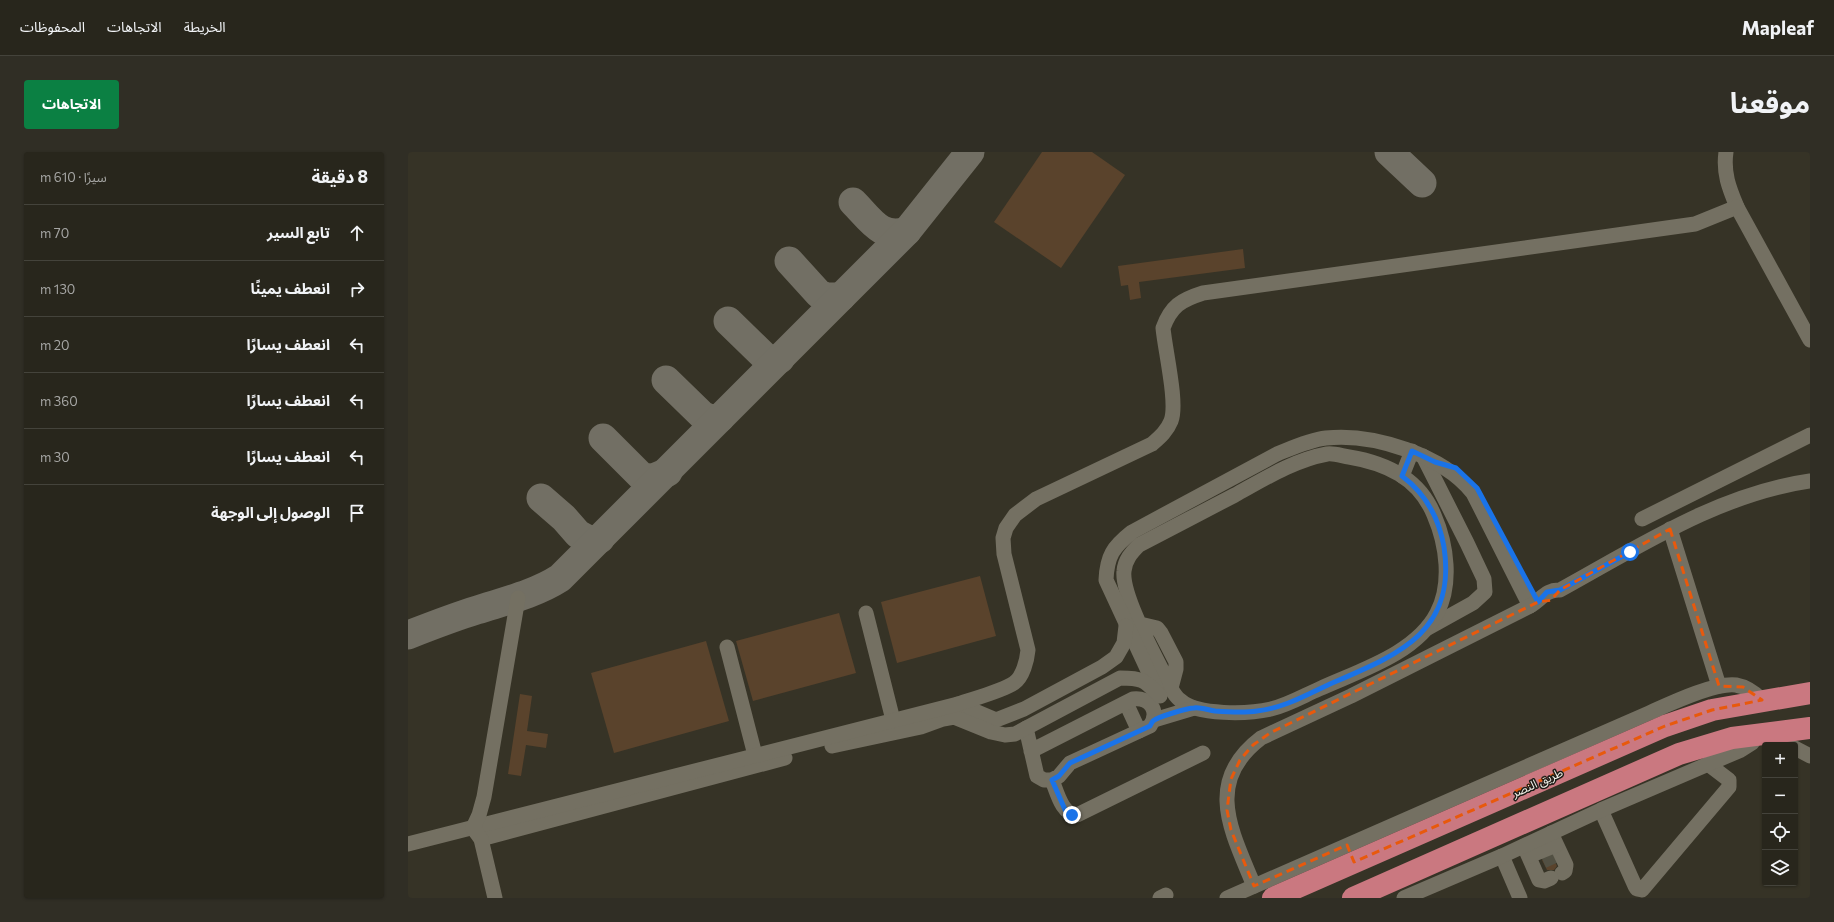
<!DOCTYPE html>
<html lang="ar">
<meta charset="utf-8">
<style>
body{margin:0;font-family:Commissioner,"Noto Sans Arabic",sans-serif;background:#302e25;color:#f1f3f6;direction:rtl}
.controls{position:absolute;right:12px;bottom:12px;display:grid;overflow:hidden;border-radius:4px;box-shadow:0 1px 3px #0004}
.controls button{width:36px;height:36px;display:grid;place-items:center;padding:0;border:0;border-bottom:1px solid #44433b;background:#28261c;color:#f1f3f6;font:20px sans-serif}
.stop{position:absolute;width:12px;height:12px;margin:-9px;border:3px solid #1a73e8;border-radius:50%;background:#fff}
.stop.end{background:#1a73e8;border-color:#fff;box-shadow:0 1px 4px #0008}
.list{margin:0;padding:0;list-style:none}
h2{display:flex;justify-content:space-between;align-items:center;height:52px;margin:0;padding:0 16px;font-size:17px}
h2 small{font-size:13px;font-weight:400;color:#a5a5a3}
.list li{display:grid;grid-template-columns:26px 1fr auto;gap:12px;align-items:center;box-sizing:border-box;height:56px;padding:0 16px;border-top:1px solid #44433b}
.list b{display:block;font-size:15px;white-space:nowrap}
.list em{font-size:13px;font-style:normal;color:#a5a5a3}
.icon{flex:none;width:22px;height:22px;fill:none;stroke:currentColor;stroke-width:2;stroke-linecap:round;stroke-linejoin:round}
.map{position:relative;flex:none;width:1402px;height:746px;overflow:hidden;direction:ltr;border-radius:4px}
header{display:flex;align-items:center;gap:24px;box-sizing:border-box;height:56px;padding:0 20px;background:#28261c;border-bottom:1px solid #44433b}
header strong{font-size:19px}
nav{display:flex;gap:22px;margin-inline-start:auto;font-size:14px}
.intro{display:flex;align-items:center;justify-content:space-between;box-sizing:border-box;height:96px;padding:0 24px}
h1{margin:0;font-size:28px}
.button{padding:10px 18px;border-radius:4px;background:#0b8043;color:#fff;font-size:14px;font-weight:700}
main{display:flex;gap:24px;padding:0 24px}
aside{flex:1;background:#28261c;border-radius:4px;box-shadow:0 1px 3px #0004}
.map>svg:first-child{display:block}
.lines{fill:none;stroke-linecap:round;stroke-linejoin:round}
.taxiway{stroke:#726f64;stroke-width:29}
.building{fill:#5a432c}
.minor-tunnel{stroke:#525043;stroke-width:15;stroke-dasharray:15 8;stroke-linecap:butt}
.minor{stroke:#747062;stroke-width:15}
.highway{stroke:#ca7880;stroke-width:22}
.route{stroke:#1a73e8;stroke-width:5}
.marked{fill:none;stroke:#e8590c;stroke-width:3;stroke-dasharray:8 5;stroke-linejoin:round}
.labels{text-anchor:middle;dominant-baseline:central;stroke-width:3;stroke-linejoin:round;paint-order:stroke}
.street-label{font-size:12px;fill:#f3f1e9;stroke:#1c1b15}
</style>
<header>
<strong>Mapleaf</strong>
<nav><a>الخريطة</a><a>الاتجاهات</a><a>المحفوظات</a></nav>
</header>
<div class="intro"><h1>موقعنا</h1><a class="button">الاتجاهات</a></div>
<main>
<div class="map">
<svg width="1402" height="746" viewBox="0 0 1402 746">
<rect width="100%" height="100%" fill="#363326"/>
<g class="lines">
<!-- taxiway -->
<g class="taxiway">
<path d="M981,0l33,31"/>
<path d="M445,50c17,17 28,38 54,29"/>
<path d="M381,109l30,33 8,3h14"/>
<path d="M320,169l36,35 6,3h10"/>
<path d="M258,228l36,35 8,4 10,-1"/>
<path d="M195,286l38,38 10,3 17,-7"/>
<path d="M133,346l23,20 14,16 11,6 11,-1"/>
<path d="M0,483c23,-9 46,-18 69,-25 28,-9 58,-16 83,-32l347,-347 63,-79"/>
</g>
</g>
<!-- building -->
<g class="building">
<path d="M634,0h50l33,23 -64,93 -67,-46z"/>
<path d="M835,97l2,19 -106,14 2,16 -11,2 -2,-15 -7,1 -3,-20z"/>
<path d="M572,424l16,60 -99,27 -16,-61z"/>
<path d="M431,461l17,60 -103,28 -17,-60z"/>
<path d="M298,489l23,80 -115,32 -23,-80z"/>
<path d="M112,542l12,2 -5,35 21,3 -2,14 -20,-3 -5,31 -13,-2z"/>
<path d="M1144,704l5,10 -3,4h-7l-5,-10z"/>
</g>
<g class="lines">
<!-- minor-tunnel -->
<path class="minor-tunnel" d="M1135,709l11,-5"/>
<!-- minor -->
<g class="minor">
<path d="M1318,0c-3,21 3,36 11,55"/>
<path d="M1015,304l44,87 17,36 1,13 -12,11 -45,25"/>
<path d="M994,324l10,-25"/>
<path d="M1234,367l168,-84"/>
<path d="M1262,377l49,157"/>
<path d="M458,461l27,107"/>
<path d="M732,472l17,4 4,5 15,29v7l-5,19c2,4 5,9 9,12 17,16 69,14 91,9 17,-4 32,-13 48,-20 39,-18 97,-35 118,-76 15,-29 10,-68 -3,-98 -15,-37 -48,-52 -85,-58 -7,-1 -15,-4 -22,-3 -33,6 -63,25 -92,41 -32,17 -64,33 -96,50 -8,8 -14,15 -15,26 -3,25 35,92 47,117"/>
<path d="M319,495l28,108"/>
<path d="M749,538l-51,-110c1,-24 7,-33 26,-48l145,-78c15,-6 32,-14 49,-16 47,-5 117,17 147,55l57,113"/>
<path d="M718,551l13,28"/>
<path d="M550,552l38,16 28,-11 78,-42 14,-10 8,-14 2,-17"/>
<path d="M746,568l40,-12"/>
<path d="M618,576l11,48 7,4h8l7,-4 11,-13 80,-37c10,-15 0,-29 -17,-27l-102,52"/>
<path d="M1359,581l22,12"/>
<path d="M424,594l89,-19 22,-8 11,-2 37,15 14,3 10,-1 105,-56c23,0 24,2 40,18"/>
<path d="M1387,596l15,8"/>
<path d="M644,628c5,12 10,35 25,35l126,-62"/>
<path d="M1193,658l34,76 2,3 5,1 87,-103v-7l-21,-16"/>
<path d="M1143,681l15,32 -1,6 -3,2"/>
<path d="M73,687l304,-81"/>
<path d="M0,692l550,-140c14,-5 45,-13 56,-21 9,-6 13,-23 14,-33l-24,-96 -1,-16 3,-10 9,-13 21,-16 116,-55c8,-7 15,-13 19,-23 7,-17 -6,-71 -8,-93 8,-22 18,-28 40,-35l492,-69 42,-17 73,133"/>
<path d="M1116,694l15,34 5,1 7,-3"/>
<path d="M1094,704l18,42"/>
<path d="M1121,704l27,-11"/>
<path d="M846,734c-22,-54 -51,-104 7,-148l90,-42 179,-90c11,-6 16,-17 30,-16 80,-44 159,-96 250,-109"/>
<path d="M87,746l-14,-59 -8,-11 6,-13 5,-18 34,-199"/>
<path d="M752,746l6,-3"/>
<path d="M819,746l422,-185c20,-9 66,-31 87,-28 11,2 19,8 26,15"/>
<path d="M996,746l98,-42 99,-46 140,-60 11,-7 7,-9"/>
</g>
<!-- highway -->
<g class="highway">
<path d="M865,746l392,-172 47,-16 98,-17"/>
<path d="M945,746l326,-144 53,-16 78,-10"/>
</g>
</g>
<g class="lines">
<!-- route -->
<path class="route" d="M664,663l-6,-3 -14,-32 7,-4 11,-13 80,-37c1,-2 2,-4 3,-5 4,-4 35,-13 41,-13 6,-1 14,2 21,3 14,1 28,2 42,0 27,-3 49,-16 73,-27 67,-29 127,-51 114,-137 -5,-29 -18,-53 -42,-71l10,-25 23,11 21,6 21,20 61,114 9,-10 13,-2 70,-38"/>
</g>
<!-- marked area -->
<path class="marked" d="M1262,377l49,157 24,1 19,13 -50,10 -47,16 -311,136 -7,-17 -93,41 -23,-56 -4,-20 4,-31 9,-19 13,-15 17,-12 268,-131 13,-2 9,-10z"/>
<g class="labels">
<!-- street labels -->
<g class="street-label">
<text transform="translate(1129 630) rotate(-24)">طريق النصر</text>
</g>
</g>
</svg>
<div class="controls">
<button>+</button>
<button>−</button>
<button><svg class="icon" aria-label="locate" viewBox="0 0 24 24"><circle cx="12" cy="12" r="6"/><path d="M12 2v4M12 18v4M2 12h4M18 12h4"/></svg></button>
<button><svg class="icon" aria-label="layers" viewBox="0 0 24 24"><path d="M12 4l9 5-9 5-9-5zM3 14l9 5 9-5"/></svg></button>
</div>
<div class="stop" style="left:1222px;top:400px"></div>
<div class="stop end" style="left:664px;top:663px"></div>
</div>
<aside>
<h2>8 دقيقة<small>سيرًا · 610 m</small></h2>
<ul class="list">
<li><svg class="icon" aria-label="ahead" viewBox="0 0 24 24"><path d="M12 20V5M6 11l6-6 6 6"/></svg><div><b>تابع السير</b></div><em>70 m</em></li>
<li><svg class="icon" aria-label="right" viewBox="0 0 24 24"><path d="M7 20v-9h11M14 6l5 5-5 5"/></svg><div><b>انعطف يمينًا</b></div><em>130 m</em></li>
<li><svg class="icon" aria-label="left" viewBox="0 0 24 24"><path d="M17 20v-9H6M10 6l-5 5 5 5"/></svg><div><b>انعطف يسارًا</b></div><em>20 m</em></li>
<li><svg class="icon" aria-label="left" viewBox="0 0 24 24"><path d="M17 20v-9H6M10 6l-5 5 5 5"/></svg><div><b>انعطف يسارًا</b></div><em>360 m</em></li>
<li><svg class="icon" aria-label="left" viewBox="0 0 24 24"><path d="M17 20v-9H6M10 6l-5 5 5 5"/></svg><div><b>انعطف يسارًا</b></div><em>30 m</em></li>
<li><svg class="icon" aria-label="arrive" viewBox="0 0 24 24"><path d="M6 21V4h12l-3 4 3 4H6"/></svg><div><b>الوصول إلى الوجهة</b></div></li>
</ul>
</aside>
</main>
